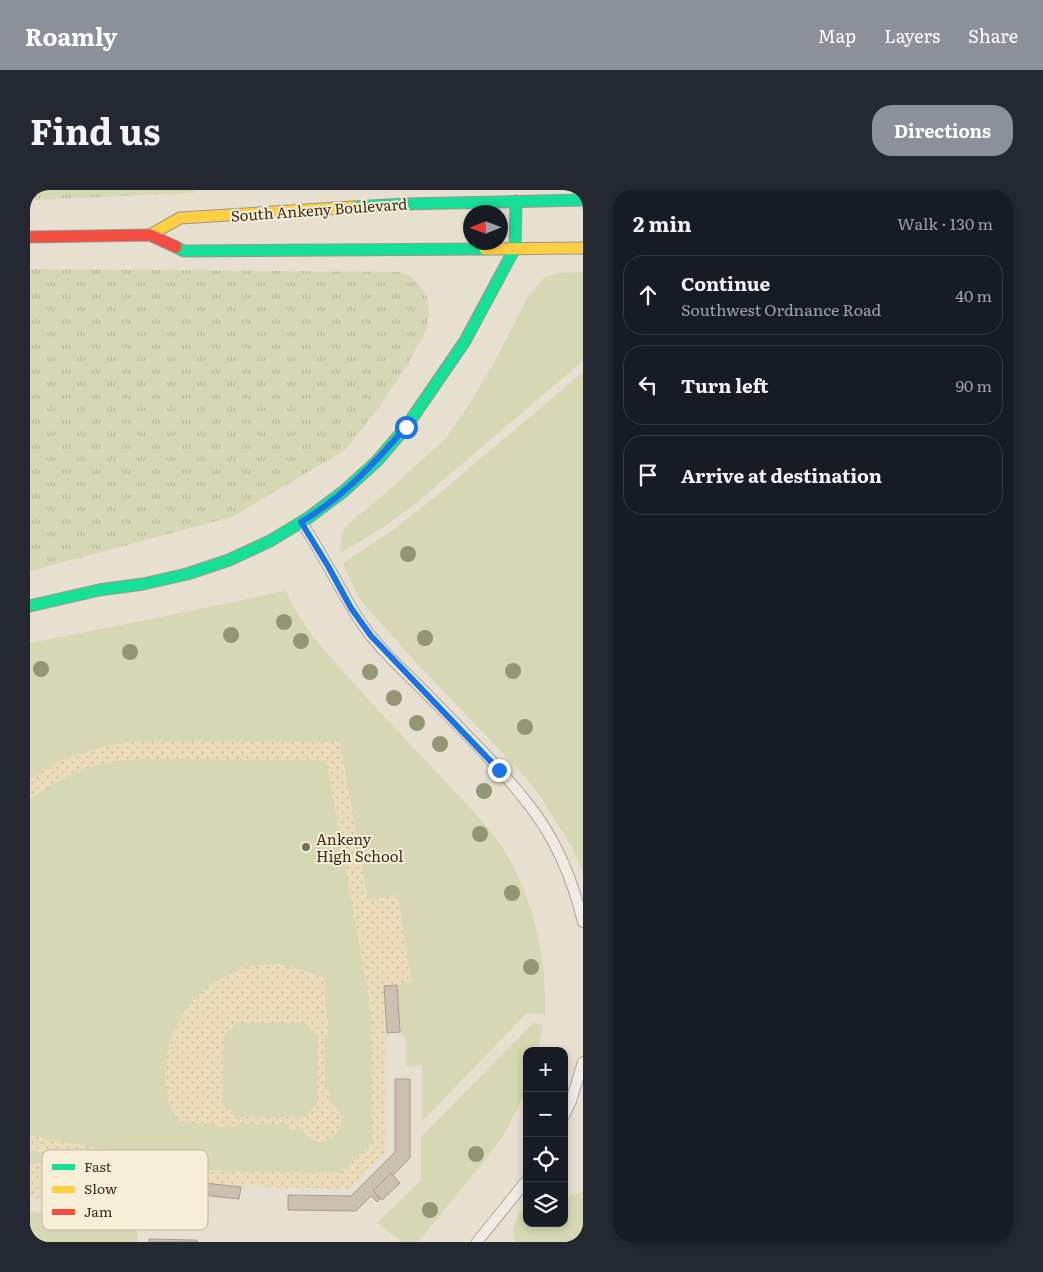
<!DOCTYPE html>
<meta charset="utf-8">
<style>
body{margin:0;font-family:Literata,serif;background:#242831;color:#f1f3f6}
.controls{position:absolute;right:15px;bottom:15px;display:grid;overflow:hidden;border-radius:10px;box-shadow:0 2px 8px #0003}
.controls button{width:45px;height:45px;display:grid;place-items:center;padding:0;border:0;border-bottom:1px solid #363941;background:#171b24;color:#f1f3f6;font:25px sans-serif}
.compass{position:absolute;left:433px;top:15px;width:45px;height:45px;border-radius:50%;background:#171b24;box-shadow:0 2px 8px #0003;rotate:269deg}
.stop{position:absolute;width:15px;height:15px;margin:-11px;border:4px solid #1a73e8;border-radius:50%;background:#fff}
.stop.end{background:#1a73e8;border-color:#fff;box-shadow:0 1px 5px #0008}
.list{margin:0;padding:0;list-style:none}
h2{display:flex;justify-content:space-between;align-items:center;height:65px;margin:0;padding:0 20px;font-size:21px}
h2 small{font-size:16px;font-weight:400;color:#9ea1a6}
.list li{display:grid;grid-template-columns:32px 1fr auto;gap:15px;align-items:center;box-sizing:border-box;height:80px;margin:0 10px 10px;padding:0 10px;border:1px solid #363941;border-radius:20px}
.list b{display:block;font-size:19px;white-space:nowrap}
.list p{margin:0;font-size:16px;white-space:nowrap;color:#9ea1a6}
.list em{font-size:16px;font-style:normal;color:#9ea1a6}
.icon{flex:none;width:28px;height:28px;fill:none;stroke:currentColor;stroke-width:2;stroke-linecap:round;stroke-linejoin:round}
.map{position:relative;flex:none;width:553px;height:1052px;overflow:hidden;border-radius:20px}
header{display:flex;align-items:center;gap:30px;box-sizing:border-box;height:70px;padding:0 25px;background:#8c9099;color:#fff}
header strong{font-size:24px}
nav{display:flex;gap:28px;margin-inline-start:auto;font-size:18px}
.intro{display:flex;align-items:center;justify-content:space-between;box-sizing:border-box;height:120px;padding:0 30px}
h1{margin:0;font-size:35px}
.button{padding:12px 22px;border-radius:20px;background:#8c9099;color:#fff;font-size:18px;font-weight:700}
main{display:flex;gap:30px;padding:0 30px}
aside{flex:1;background:#171b24;border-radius:20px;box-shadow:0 2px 8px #0003}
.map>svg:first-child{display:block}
.green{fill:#d6d7b3}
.sand{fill:url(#sand-dots);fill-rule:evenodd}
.park{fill:url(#park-tufts)}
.building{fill:#cbbfb2;stroke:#a89c90}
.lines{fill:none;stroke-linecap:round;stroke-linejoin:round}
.lane-casing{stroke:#ada599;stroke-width:12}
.fast-casing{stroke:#9c958a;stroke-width:13}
.slow-casing{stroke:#9c958a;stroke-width:13}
.jam-casing{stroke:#9c958a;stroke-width:13}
.lane{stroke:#efebe3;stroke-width:10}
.fast{stroke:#16e098;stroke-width:11}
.slow{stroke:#ffcf43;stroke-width:11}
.jam{stroke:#f24e42;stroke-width:11}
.tree{fill:#929673}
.route{stroke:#1a73e8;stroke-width:6}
.poi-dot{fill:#786c5e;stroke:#f7eed8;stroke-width:2}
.labels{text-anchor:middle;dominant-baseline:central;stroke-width:4;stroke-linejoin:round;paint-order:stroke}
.street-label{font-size:15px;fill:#3d2e20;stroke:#f7eed8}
.poi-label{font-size:15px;fill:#3d2e20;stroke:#f7eed8;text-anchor:start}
.key{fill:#f7eed8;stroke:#bfb4a1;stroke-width:1}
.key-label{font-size:14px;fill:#3d2e20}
</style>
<header>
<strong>Roamly</strong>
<nav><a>Map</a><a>Layers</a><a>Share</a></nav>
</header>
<div class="intro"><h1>Find us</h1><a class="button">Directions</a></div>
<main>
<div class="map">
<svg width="553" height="1052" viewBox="0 0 553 1052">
<defs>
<pattern id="sand-dots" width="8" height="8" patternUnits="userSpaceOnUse" patternTransform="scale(1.25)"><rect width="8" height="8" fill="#eadcb9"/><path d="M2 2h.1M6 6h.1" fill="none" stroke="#cabd9f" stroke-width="1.8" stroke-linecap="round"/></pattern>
<pattern id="park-tufts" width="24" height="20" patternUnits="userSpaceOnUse" patternTransform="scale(1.25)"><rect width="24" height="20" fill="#d6d7b3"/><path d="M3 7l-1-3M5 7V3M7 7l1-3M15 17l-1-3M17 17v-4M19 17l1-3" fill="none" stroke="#b9b99a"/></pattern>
</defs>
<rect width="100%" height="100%" fill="#e7e0d1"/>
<!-- green -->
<g class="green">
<path d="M553,82v89l-167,142 -34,25 -42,25 1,-14 3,-10 9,-9 36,-30 55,-50 25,-35 29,-50 31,-60 15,-17 13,-5z"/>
<path d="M553,182v501l-10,-24 -34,-55 -20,-24 -96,-100 -54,-60 -11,-14 -15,-33 48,-32 43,-33z"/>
<path d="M256,400c12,33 48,72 72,98 29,31 58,63 88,94 18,20 39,40 55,63 32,51 46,111 44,170l-18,-2 -105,108v-56l-16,1v-27l-6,-7 -3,-47 15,-3 -15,-86 -28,4 18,133v117l-39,39 -250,-25 -5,28 87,15v13h-41l-52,-12 -2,-4 7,-41 -8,-2 -2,12 -52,-11v-519l116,-23 102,-21z"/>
<path d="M503,833l10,2 -5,26h-11v37l-19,39 -9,15 -23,29 -58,71h-16l-25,-19 44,-43v-43z"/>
<path d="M553,1002v50h-69c-2,-18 1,-23 12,-37l1,18h37v-19l7,-9z"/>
<path d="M0,1021l57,9 50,11 1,11h-108z"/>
</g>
<!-- sand -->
<g class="sand">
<path d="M106,551l204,1 28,157 29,-4 15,87 -28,5 3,46v117l-39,39 -107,-2 -56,-6 -5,26 -87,-15 4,-28 -67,-13v-16l182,35 19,1 109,2 32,-30 -1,-128 -5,-32 -40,-223 -184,-1c-8,1 -16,1 -24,2 -33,4 -62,20 -88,39v-21c28,-22 70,-34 106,-38z"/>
<path d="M247,774l19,4 29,10 1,38h2v19h-3v54l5,1v13c32,18 -9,59 -27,27h-13l-1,-6h-50l-1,3h-22v-3l-37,-1c-4,-6 -8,-14 -10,-21 -14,-50 11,-106 59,-127 10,-4 19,-9 29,-10 7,-1 13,0 20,-1zM205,833h71c2,6 6,10 12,11l-1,72c-5,2 -9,6 -11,11h-71l-5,-8 -8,-5 2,-69 7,-6z"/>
<path d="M0,972l52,11 -7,33 -45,-9z"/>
</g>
<!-- park -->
<g class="park">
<path d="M0,0h167l-4,3 -163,7z"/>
<path d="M0,79l369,3 11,4 9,9 8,12 2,15 -2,16 -18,34 -30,45 -34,43 -113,67 -202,54z"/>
</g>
<!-- building -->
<g class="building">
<path d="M367,795l3,47 -13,1 -3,-47z"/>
<path d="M365,889h15v79l-17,17 -2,-2 -18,18 7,8 -3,3 -6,-6 -15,15 -68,-1v-15l63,1 44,-44z"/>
<path d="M361,983l9,10 -18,17 -9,-9z"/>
<path d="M155,991l56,6 -2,12 -56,-6z"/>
<path d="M119,1049l47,1 2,2h-49z"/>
</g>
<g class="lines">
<!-- lane casing -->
<g class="lane-casing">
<g id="lane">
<path d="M272,333c11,17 21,34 31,52 12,21 23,43 38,61 15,19 33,35 50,52 36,37 77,77 108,117 26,33 44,76 54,117"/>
<path d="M534,926l7,-15 12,-39"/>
<path d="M447,1052l50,-62"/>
</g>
</g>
<!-- fast casing -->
<g class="fast-casing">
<g id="fast">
<path d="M323,17l51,-3 179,-4"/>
<path d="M146,57l8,4 301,-2"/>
<path d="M0,416l69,-16 44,-6 44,-10 42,-14 41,-19 38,-23 36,-27 33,-30 29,-34 59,-86 50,-93 1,-47"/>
</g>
</g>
<!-- slow casing -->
<g class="slow-casing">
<g id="slow">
<path d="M120,45l30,-17 173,-11"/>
<path d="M455,59l98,-1"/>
</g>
</g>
<!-- jam casing -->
<g class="jam-casing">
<path id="jam" d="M0,47l120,-2 26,12"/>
</g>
<!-- lane -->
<use href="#lane" class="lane"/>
<!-- fast -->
<use href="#fast" class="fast"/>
<!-- slow -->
<use href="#slow" class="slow"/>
<!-- jam -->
<use href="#jam" class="jam"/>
</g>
<!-- trees -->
<g class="tree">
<circle cx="378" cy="364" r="8"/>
<circle cx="254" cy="432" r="8"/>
<circle cx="201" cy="445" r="8"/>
<circle cx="395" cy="448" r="8"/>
<circle cx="271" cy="451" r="8"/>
<circle cx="100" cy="462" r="8"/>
<circle cx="11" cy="479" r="8"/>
<circle cx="483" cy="481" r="8"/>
<circle cx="340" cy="482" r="8"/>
<circle cx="364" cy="508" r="8"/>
<circle cx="387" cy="533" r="8"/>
<circle cx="495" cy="537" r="8"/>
<circle cx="410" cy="554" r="8"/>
<circle cx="454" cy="601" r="8"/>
<circle cx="450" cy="644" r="8"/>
<circle cx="482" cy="703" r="8"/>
<circle cx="501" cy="777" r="8"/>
<circle cx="446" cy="964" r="8"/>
<circle cx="400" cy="1020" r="8"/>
</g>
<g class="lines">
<!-- route -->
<path class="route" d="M376,237c-31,36 -64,71 -105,95l27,44 23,42 20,28 128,134"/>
</g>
<!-- markers -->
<circle class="poi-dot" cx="276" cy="657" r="5"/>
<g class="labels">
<!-- street labels -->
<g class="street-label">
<text transform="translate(289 19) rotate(-4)">South Ankeny Boulevard</text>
</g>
<!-- poi labels -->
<g class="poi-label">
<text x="286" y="648">Ankeny<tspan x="286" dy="17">High School</tspan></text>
</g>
</g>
<!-- legend -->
<rect x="12" y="960" width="166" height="80" rx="8" class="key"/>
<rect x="22" y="974" width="23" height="6" fill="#16e098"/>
<rect x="22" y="996" width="23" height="7" fill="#ffcf43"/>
<rect x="22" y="1019" width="23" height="6" fill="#f24e42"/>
<g class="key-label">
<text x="54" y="982">Fast</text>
<text x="54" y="1004">Slow</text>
<text x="54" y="1027">Jam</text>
</g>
</svg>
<div class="controls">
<button>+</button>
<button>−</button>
<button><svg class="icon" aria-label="locate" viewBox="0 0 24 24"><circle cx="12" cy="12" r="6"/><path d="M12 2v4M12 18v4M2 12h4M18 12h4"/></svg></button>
<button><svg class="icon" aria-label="layers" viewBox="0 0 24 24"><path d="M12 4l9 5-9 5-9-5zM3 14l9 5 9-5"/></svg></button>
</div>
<svg class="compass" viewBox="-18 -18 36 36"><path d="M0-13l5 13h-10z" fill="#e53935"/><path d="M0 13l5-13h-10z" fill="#9ea1a6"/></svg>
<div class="stop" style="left:376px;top:237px"></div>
<div class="stop end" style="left:469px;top:580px"></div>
</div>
<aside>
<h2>2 min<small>Walk · 130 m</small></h2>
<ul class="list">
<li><svg class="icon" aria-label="ahead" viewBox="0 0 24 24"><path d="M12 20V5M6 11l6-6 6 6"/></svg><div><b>Continue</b><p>Southwest Ordnance Road</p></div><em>40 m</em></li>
<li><svg class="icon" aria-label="left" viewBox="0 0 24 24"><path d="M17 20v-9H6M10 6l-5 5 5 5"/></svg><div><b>Turn left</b></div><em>90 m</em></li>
<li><svg class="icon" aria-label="arrive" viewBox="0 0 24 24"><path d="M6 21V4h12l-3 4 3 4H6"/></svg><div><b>Arrive at destination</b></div></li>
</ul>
</aside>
</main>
